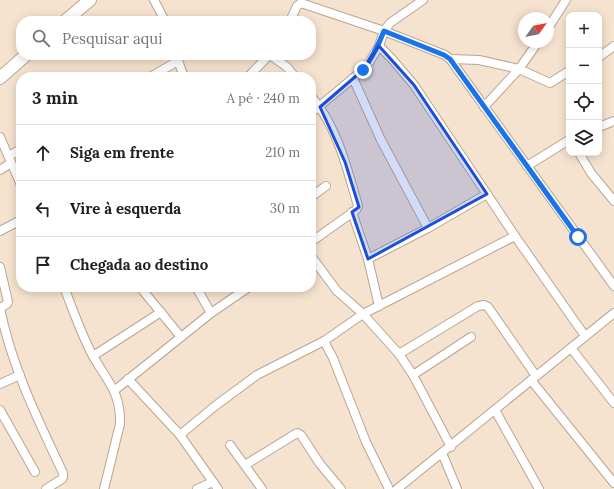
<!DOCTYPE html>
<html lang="pt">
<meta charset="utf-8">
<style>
body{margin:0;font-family:Lora,serif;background:#f6f6f6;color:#202124}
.controls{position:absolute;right:12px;top:12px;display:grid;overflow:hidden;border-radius:8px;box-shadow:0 2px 10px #0003}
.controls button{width:36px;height:36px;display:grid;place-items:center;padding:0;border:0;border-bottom:1px solid #e0e0e0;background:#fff;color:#202124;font:20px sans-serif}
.compass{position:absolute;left:518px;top:12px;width:36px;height:36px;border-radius:50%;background:#fff;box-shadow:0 2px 10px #0003;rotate:57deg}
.stop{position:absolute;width:12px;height:12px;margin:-9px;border:3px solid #1a73e8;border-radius:50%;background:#fff}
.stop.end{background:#1a73e8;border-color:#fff;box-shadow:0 1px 4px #0008}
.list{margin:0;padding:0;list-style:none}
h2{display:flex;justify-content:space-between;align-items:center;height:52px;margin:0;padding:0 16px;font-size:17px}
h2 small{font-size:13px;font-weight:400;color:#757577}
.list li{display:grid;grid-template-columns:26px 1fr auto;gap:12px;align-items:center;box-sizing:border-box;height:56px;padding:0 16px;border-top:1px solid #e0e0e0}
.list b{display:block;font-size:15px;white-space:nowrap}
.list em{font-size:13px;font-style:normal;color:#757577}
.icon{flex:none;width:22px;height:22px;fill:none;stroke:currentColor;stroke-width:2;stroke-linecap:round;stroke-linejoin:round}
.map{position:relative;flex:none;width:614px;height:489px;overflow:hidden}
.search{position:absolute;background:#fff;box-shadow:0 2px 10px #0003;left:16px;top:16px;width:300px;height:44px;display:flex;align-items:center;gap:10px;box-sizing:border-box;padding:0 14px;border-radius:16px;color:#757577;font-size:15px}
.panel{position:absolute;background:#fff;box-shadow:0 2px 10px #0003;left:16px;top:72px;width:300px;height:220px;border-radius:16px}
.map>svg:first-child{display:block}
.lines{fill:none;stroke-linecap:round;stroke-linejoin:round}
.street-casing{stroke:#b8a693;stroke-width:10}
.secondary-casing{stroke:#b8a693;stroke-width:14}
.street{stroke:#fff;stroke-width:8}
.secondary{stroke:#fff;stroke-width:12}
.route{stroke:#1a73e8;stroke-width:5}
.marked{fill:#1d4ed8;fill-opacity:0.2;stroke:#1d4ed8;stroke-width:3;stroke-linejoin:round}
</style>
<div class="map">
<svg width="614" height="489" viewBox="0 0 614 489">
<rect width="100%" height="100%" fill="#f6e3cf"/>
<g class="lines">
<!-- street casing -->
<g class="street-casing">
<g id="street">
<path d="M154,0l11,21"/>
<path d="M290,21l7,-15 4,-3 83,28 61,24 5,4 164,227"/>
<path d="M548,28l18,-28"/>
<path d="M379,46l13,13 22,26 101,151 70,100"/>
<path d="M176,55l8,22"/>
<path d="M270,55l17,12 8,10"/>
<path d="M599,57l15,-11"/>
<path d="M450,59l29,1 40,9 31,14 19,-12"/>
<path d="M150,77l28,-16"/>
<path d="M248,77l21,-22"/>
<path d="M353,78l28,62 47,88"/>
<path d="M311,96c26,30 36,72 47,110l-2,4 -45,32"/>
<path d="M484,107l35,-38 19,-27"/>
<path d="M311,113l52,-43 7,-9 9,-15 5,-15 6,-8 33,-23"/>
<path d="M599,127l15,-6"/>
<path d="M0,137l21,48"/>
<path d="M579,153l12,20 23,28"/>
<path d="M9,156l12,-7"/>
<path d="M527,166l42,-26"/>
<path d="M0,170l11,-7"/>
<path d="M311,197l15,-11"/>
<path d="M352,212l16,47 11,47"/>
<path d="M0,231l21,-11"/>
<path d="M311,256l26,35 26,23 36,40 14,21 38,72"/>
<path d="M368,259l60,-31 59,-34"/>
<path d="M0,267l8,35 -1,2 -7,4"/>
<path d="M64,287c9,23 17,47 29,69 14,25 28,36 27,68l-16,65"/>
<path d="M140,287l41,50"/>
<path d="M196,287l15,26"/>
<path d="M0,308c11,57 38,112 63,165v4l-1,2 -16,10"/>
<path d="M571,348l43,55"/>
<path d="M399,354l79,-48 6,-1 4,2 48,69"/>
<path d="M93,356l68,-44"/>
<path d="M413,375l58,-38"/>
<path d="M128,379l52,56 38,54"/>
<path d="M531,380l83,103"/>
<path d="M0,384l20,-9"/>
<path d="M115,390l96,-77 38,-26"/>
<path d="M0,410l35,62"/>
<path d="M495,410l44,79"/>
<path d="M180,435l35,-29 42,-31 67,-34"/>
<path d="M230,445l32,44"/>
<path d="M442,453l15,36"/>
<path d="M245,465l52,-32 4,2 19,29 21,25"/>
<path d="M197,489l16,-7"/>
<path d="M389,489l-23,-47 -33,-84 -9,-17 39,-27 152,-78"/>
<path d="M397,489l217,-176"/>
</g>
</g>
<!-- secondary casing -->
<g class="secondary-casing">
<g id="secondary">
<path d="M65,21l25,-21"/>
<path d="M0,78l26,-23"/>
</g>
</g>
<!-- street -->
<use href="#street" class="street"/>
<!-- secondary -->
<use href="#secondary" class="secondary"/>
</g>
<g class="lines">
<!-- route -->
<path class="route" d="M363,70c10,-13 15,-24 21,-39l60,24 6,4 128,178"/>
</g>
<!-- marked area -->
<path class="marked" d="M379,46l35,39 73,109 -119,65 -16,-47 7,-5 -14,-45 -25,-55 43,-37z"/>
</svg>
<div class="controls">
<button>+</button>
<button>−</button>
<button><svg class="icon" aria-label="locate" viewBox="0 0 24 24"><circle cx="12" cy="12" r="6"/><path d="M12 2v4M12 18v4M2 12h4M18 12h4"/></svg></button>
<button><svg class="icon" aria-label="layers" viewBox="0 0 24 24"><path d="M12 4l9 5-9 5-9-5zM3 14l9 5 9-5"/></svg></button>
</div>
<svg class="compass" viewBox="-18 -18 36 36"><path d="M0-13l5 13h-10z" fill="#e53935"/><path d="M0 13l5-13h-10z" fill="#757577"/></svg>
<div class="stop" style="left:578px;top:237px"></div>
<div class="stop end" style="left:363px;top:70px"></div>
<div class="search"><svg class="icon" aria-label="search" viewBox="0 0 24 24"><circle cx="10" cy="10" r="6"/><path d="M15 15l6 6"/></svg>Pesquisar aqui</div>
<section class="panel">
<h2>3 min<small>A pé · 240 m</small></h2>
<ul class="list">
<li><svg class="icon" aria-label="ahead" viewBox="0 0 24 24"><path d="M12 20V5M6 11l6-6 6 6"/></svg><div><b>Siga em frente</b></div><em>210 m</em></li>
<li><svg class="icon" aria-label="left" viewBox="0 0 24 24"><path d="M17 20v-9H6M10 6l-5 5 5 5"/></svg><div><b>Vire à esquerda</b></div><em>30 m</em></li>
<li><svg class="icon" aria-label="arrive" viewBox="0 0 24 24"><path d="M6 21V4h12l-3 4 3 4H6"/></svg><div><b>Chegada ao destino</b></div></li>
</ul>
</section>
</div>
